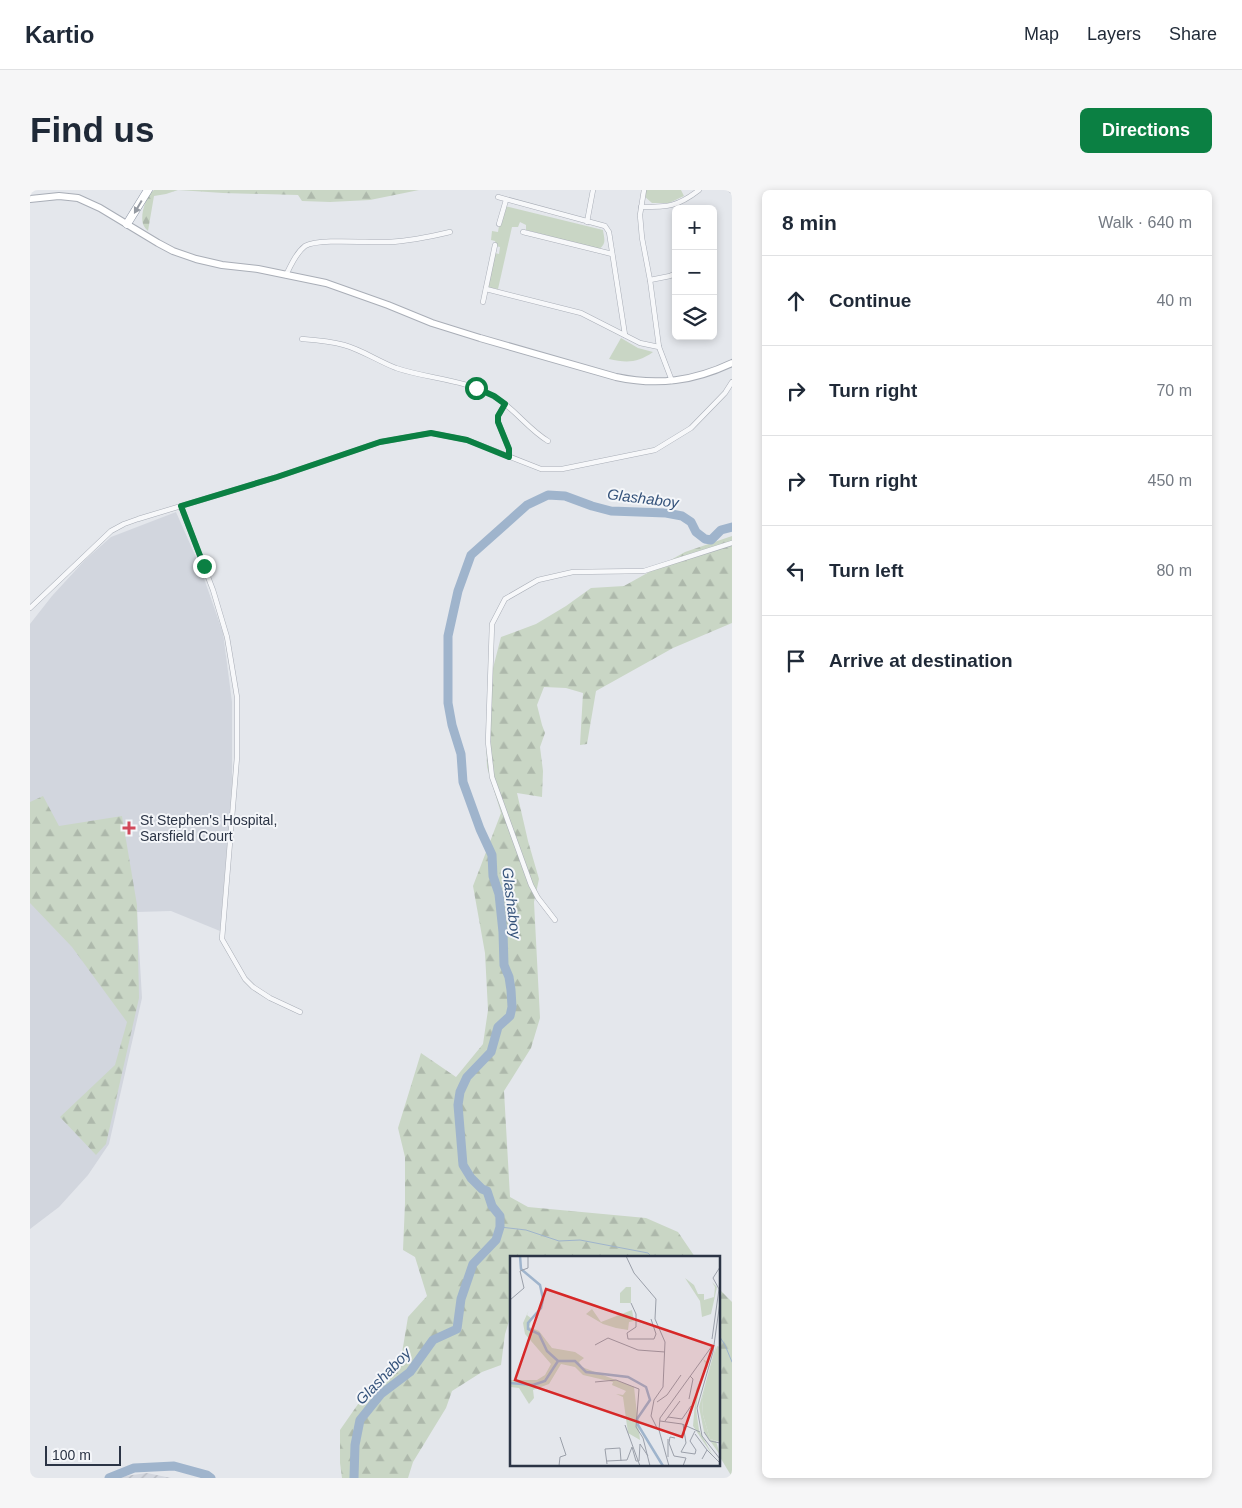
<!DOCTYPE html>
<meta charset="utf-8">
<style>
body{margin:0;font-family:Arial,sans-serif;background:#f6f6f7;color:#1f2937}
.controls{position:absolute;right:15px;top:15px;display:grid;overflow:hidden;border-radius:8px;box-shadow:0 2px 8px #0003}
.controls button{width:45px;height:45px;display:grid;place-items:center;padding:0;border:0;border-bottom:1px solid #e0e1e3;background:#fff;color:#1f2937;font:25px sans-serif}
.scale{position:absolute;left:15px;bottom:12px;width:76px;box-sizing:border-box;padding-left:5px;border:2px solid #2b3445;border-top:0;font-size:14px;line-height:18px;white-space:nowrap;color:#2b3445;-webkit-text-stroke:4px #f4f6f9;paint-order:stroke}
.stop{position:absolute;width:15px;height:15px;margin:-11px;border:4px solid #0b8043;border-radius:50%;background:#fff}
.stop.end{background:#0b8043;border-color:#fff;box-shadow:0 1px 5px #0008}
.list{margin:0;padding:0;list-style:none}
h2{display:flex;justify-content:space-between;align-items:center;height:65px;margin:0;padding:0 20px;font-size:21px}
h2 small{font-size:16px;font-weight:400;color:#747a83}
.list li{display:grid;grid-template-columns:32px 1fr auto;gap:15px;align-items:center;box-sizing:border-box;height:90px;padding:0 20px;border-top:1px solid #e0e1e3}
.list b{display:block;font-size:19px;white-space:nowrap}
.list em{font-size:16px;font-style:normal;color:#747a83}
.icon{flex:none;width:28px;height:28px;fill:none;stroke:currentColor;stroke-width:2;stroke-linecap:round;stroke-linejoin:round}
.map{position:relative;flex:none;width:702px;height:1288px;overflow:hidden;border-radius:8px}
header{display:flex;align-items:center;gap:30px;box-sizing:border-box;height:70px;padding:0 25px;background:#fff;border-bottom:1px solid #e0e1e3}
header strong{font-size:24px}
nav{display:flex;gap:28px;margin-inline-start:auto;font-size:18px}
.intro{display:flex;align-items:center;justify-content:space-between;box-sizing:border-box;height:120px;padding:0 30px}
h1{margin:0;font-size:35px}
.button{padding:12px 22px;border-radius:8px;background:#0b8043;color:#fff;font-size:18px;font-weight:700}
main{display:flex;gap:30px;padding:0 30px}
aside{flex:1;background:#fff;border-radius:8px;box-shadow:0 2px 8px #0003}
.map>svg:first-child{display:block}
.built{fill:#d2d6de}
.industrial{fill:url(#industrial-furrows)}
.green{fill:#c9d6c5}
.forest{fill:url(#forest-firs)}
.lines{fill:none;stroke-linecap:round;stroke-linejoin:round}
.stream{stroke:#9fb4cc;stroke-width:1}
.river{stroke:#9fb4cc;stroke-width:9}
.street-casing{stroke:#a9aeb7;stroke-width:5.5}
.secondary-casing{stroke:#a9aeb7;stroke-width:8}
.highway-casing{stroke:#8b94a3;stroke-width:9}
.street{stroke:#f7f8fa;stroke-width:4.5}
.secondary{stroke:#fff;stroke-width:6}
.highway{stroke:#fff;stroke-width:8}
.oneway{fill:#959aa2}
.route{stroke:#0b8043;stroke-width:6}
.poi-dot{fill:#d1495b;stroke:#f4f6f9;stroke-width:2}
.labels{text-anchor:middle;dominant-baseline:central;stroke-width:4;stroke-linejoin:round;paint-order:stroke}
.poi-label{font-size:14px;fill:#2b3445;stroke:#f4f6f9;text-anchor:start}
.water-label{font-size:15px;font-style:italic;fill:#34527a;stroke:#f4f6f9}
.inset-river{fill:none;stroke:#9fb4cc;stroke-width:2.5}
.inset-road{fill:none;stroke:#9a9fa9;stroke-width:1}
.view{fill:#d62828;fill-opacity:0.15;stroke:#d62828;stroke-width:2.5}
.inset-edge{fill:none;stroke:#2b3445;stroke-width:2.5}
</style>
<header>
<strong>Kartio</strong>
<nav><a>Map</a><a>Layers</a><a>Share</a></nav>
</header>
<div class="intro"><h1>Find us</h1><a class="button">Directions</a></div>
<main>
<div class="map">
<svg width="702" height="1288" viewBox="0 0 702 1288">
<defs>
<pattern id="industrial-furrows" width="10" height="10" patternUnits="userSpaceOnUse" patternTransform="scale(1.25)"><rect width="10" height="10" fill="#d2d6de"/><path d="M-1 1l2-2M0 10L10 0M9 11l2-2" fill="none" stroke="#b4b8c0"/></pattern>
<pattern id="forest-firs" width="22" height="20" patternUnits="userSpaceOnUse" patternTransform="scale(1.25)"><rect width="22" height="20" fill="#c9d6c5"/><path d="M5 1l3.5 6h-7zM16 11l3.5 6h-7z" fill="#adb8ab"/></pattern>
</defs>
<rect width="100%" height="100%" fill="#e4e7ec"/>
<!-- built -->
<path class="built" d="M146,322l23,52 24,69 9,69v82l-12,147 -49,-20 -34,1 5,86 -33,146 -21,31 -29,32 -29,22v-605l22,-28 33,-36 26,-23z"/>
<!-- industrial -->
<path class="industrial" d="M117,1283l24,5h-54l1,-1z"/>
<!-- green -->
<g class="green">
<path d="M616,0h35l3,6 -15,7h-17l-8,-7z"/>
<path d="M475,16l98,24c1,8 4,14 -4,19l-73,-19v-5l-6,-3 -2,5h-6l-14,62 -11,-2 8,-34 4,1 1,-7 -4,-1 -1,-5 -4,-1 1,-9 6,1 4,-24z"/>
<path d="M591,148l17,10 15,4c-15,11 -27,11 -44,7z"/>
</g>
<!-- forest -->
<g class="forest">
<path d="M124,0h265l-49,10 -40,2 -28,-1 -4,-6 -75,-2 -45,-3 -12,4 -12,2 -6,35c-2,-2 -4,-4 -5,-7 -3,-9 3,-29 11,-34z"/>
<path d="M702,346v87l-59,25 -77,43 -9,53 -7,1 3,-52 -17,-5 -22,-1 -7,18 5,20 3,8 -5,14 3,24 -1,26 -25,-4 11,48 11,38 -5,23 6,116 -9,30 -27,43 6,106 18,10 118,11 32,14 17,25h-184v58l-6,19 -4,31 -19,7 -30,19 -6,17 -33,54 -5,16h-66l-2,-15v-33l32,-46 29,-25 7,-42 19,-21 -12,-39 -12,-7 2,-47v-46l-7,-29 23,-75 35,24 27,-33 5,-34 -3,-57 -12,-67 28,-73 -14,-46 -1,-33 6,-62 9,-35 35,-13 30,-18 25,-18 33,-2 61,-34z"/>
<path d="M13,606l16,30 63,-10 15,89 2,93 -33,146 -10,11 -36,-38 55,-52 12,-43 -55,-75 -42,-44v-101z"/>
<path d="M688,1098l14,14v175l-14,-23z"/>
</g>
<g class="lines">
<!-- stream -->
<g class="stream">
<path d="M470,1037l26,3 33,11 21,-1 68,13 4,4"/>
<path d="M688,1144l7,11 7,17"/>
</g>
<!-- river -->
<g class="river">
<path d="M79,1288l25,-10 40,-2 33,9 4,3"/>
<path d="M324,1288l1,-33 5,-25 21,-26 29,-22 23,-32 24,-11 4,-30 12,-35 23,-24 4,-13v-11l-8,-10 -5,-15 -5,-2 -11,-11 -8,-13 -5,-60 2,-13 7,-15 24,-25 7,-25 12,-11 2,-9 -1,-17 -2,-13 -5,-12 -1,-33 -4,-38 -6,-18 -1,-21 -12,-26 -17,-47 -2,-28 -9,-29 -4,-22v-67l10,-45 13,-36 56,-50 21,-10 17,1 27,10 19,5 55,2 16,3 9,6 5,10 9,7 6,1 10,-10 11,-3"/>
</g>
<!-- street casing -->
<g class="street-casing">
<g id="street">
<path d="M614,0l-4,25 2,23 8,42 9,67 13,34"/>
<path d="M701,0l1,1"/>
<path d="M468,7l107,29 4,6 16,103"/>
<path d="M611,17c27,0 36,0 58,-17"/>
<path d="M557,32l6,-32"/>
<path d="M469,34l7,-24"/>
<path d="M493,42l89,22"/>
<path d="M256,85c5,-10 10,-22 19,-29 14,-8 66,-3 84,-4 21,-1 40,-5 61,-10"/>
<path d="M620,90l20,-4 6,-3"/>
<path d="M456,99l95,24 59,30 19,4"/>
<path d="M453,112l12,-57"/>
<path d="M272,149c14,1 28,2 42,6 18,5 34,16 52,23 32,11 69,11 99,29 20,12 33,32 53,44"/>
<path d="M475,214l-7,12v6l11,27v8"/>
<path d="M151,316l32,84 14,47 10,60v60l-15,182 23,40 8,8 17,11 30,14"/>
<path d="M0,418l81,-77 13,-7 14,-5 139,-42 103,-35 51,-9 36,7 74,29h21l93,-19 36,-22 34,-35 7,-11"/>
<path d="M525,730l-17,-22 -7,-13 -39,-108 -4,-35 4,-118 13,-25 33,-19 35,-8 71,-1 88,-28"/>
</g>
</g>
<!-- secondary casing -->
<g class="secondary-casing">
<path id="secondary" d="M0,9l29,-3 19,2 22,10 58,35 15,8 23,8 26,6 36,4 68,14 62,22 44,18 48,15 136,39c42,9 78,4 116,-14"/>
</g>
<!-- highway casing -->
<g class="highway-casing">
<path id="highway" d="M97,34l21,-34"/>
</g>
<!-- street -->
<use href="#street" class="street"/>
<!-- secondary -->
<use href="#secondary" class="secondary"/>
<!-- highway -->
<use href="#highway" class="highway"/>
</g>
<!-- one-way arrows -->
<defs><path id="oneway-solid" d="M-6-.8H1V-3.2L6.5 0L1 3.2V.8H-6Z" transform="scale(1.25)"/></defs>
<use class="oneway" href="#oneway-solid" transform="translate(108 17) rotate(120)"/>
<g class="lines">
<!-- route -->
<path class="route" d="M174,376l-23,-60 96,-29 103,-35 51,-9 36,7 42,17v-8l-11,-27v-6l7,-12 -11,-8 -18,-8"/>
</g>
<!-- markers -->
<path class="poi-dot" d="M96.5 630.5h5v5h5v5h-5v5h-5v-5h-5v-5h5z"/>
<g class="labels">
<!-- poi labels -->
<g class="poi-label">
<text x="110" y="630">St Stephen's Hospital,<tspan x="110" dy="16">Sarsfield Court</tspan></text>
</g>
<!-- water labels -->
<g class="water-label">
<text transform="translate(613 308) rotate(7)">Glashaboy</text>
<text transform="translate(482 713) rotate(83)">Glashaboy</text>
<text transform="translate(353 1186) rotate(-46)">Glashaboy</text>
</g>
</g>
<!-- overview -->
<g transform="translate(480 1066)">
<rect width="210" height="210" fill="#e4e7ec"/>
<path d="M116,31h5v16h-11v-10zM207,90l3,1v95l-10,-3 -7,-24 -1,-16z" fill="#c9d6c5"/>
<path d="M175,22l9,7 4,9h6v6l10,-3 1,-10 -3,-5 5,5 -6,27 -9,3 -2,-16zM82,53l9,13 31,-12 2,11 -5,1 -1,8 -12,-2 -13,-4 -17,-10zM19,54l-2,5 5,4 -3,8 10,4 13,17 23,4 9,6 -5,4 3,5 52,20 6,53 -12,-7 -5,-36 -7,-3 7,1 3,-4 -14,-6 1,-3 -30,-7 -8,-8 -14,-3 -12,20 -16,6 1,8 -5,6 -10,-16 -9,-1 1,-7h26l8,-5 6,-11 -26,-30 -2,-11zM206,89l-1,15 -13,39 1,16 7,24 6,2 4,14 -16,-23 -5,-25zM193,103l4,3 1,4 -9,21 -3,22 3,21 14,26 -20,-30 3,-36 10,-25z" fill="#c9d6c5"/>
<path class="inset-river" d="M10,0l1,13 19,16 3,14 -2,9 -13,15v6l11,5 8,17 11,10h17l11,11 42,5 18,10 4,13 -13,19 1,6 25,41M0,127l23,2 12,-4 13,-20"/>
<path class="inset-road" d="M116,0l8,17 22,26 -1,20 10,23 -2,45 -9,13 -3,16 7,14M0,44l14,-12 -4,-17 8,-3v-12M210,46l-7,50 -16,56 5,28 18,23M121,47l5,11v13l-9,6 1,6h26l2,-5 -5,-15M202,83l7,-50 -6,-11 7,-11M85,89l13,-7 30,12 27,2M85,126l21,-2 23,9 -3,38 7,11 7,28M179,143l4,-20 -3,-3M147,146l10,-7 14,-20M158,161l14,2 9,-13M150,165l22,3 18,8M155,165l15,-20M173,168l3,19 -5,9 14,2 1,-4 -6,-9 5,-10M115,169l15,41M194,176l6,9 10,2M185,178l12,16 -5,9M165,182l-5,-1 -1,6 5,13 12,2 -3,8M197,194l13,13M158,201v-18M97,205l20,-1 5,-13 4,14h3l1,-17 8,12M97,208l-2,-15 15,-1 1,13M49,210l1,-9 6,-2 -6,-18M159,210l-10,-36 1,-12 52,-72"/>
<path class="view" d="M36,33l167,57 -31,91 -167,-57z"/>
<rect width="210" height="210" class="inset-edge"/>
</g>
</svg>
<div class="controls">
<button>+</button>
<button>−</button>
<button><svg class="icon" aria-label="layers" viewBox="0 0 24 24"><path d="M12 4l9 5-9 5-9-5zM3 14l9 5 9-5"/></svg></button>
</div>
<div class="scale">100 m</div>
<div class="stop" style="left:446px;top:198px"></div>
<div class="stop end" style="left:174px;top:376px"></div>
</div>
<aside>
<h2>8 min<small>Walk · 640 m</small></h2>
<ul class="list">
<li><svg class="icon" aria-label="ahead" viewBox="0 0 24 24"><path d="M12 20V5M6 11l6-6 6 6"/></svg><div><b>Continue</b></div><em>40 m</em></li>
<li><svg class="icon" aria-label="right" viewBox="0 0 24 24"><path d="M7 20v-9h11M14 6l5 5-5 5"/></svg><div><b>Turn right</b></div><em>70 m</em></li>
<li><svg class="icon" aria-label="right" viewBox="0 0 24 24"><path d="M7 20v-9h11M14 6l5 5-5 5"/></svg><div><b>Turn right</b></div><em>450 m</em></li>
<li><svg class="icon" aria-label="left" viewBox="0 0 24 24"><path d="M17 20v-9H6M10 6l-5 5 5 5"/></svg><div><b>Turn left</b></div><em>80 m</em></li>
<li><svg class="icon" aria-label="arrive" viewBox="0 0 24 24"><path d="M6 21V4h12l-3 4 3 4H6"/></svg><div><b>Arrive at destination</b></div></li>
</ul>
</aside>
</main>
